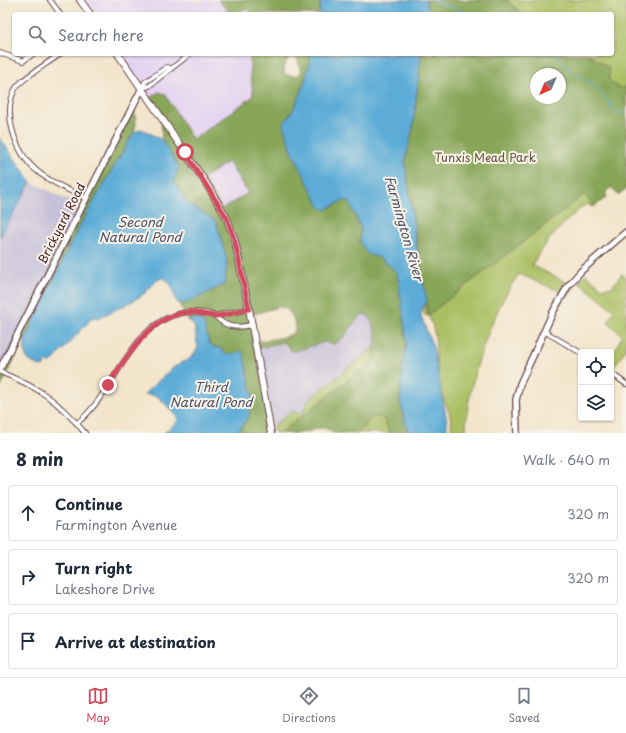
<!DOCTYPE html>
<meta charset="utf-8">
<style>
body{margin:0;font-family:"Playpen Sans",sans-serif;background:#f6f6f7;color:#1f2937}
.controls{position:absolute;right:12px;bottom:12px;display:grid;overflow:hidden;border-radius:4px;box-shadow:0 1px 3px #0004}
.controls button{width:36px;height:36px;display:grid;place-items:center;padding:0;border:0;border-bottom:1px solid #e0e1e3;background:#fff;color:#1f2937;font:20px sans-serif}
.compass{position:absolute;left:530px;top:68px;width:36px;height:36px;border-radius:50%;background:#fff;box-shadow:0 1px 3px #0004;rotate:224deg}
.stop{position:absolute;width:12px;height:12px;margin:-9px;border:3px solid #d1495b;border-radius:50%;background:#fff}
.stop.end{background:#d1495b;border-color:#fff;box-shadow:0 1px 4px #0008}
.list{margin:0;padding:0;list-style:none}
h2{display:flex;justify-content:space-between;align-items:center;height:52px;margin:0;padding:0 16px;font-size:17px}
h2 small{font-size:13px;font-weight:400;color:#747a83}
.list li{display:grid;grid-template-columns:26px 1fr auto;gap:12px;align-items:center;box-sizing:border-box;height:56px;margin:0 8px 8px;padding:0 8px;border:1px solid #e0e1e3;border-radius:4px}
.list b{display:block;font-size:15px;white-space:nowrap}
.list p{margin:0;font-size:13px;white-space:nowrap;color:#747a83}
.list em{font-size:13px;font-style:normal;color:#747a83}
.icon{flex:none;width:22px;height:22px;fill:none;stroke:currentColor;stroke-width:2;stroke-linecap:round;stroke-linejoin:round}
.map{position:relative;flex:none;width:626px;height:433px;overflow:hidden}
.search{position:absolute;background:#fff;box-shadow:0 1px 3px #0004;left:12px;right:12px;top:12px;height:44px;display:flex;align-items:center;gap:10px;box-sizing:border-box;padding:0 14px;border-radius:4px;color:#747a83;font-size:15px}
.sheet{height:244px;background:#fff}
nav{display:flex;justify-content:space-around;align-items:center;box-sizing:border-box;height:56px;border-top:1px solid #e0e1e3;background:#fff;font-size:11px;color:#747a83}
nav a{display:grid;justify-items:center;gap:2px}
nav .on{color:#d1495b}
.map>svg:first-child{display:block}
.built{fill:#e4d3f1}
.industrial{fill:#c6c0d9}
.green{fill:#aabf63;stroke:#7a6f47;fill-rule:evenodd}
.forest{fill:#87a659;stroke:#686242;fill-rule:evenodd}
.water{fill:#5cacd7;stroke:#536681}
.lines{fill:none;stroke-linecap:round;stroke-linejoin:round}
.stream{stroke:#5cacd7;stroke-width:1}
.street-casing{stroke:#633d43;stroke-width:6}
.secondary-casing{stroke:#633d43;stroke-width:8}
.primary-casing{stroke:#633d43;stroke-width:8}
.street{stroke:#fff;stroke-width:4}
.secondary{stroke:#fff;stroke-width:5.5}
.primary{stroke:#fff;stroke-width:6}
.route{stroke:#d1495b;stroke-width:5}
.labels{text-anchor:middle;dominant-baseline:central;stroke-width:4;stroke-linejoin:round;paint-order:stroke}
.park-label{font-size:12px;fill:#674f3c;stroke:#f7f3e8}
.street-label{font-size:12px;fill:#4a1f2b;stroke:#f7f3e8}
.water-label{font-size:13px;font-style:italic;fill:#505067;stroke:#f7f3e8}
</style>
<div class="map">
<svg width="626" height="433" viewBox="0 0 626 433">
<rect width="100%" height="100%" fill="#f7f3e8"/>
<filter id="ink" filterUnits="userSpaceOnUse"><feTurbulence type="fractalNoise" baseFrequency=".025" numOctaves="2"/><feDisplacementMap in="SourceGraphic" scale="8" xChannelSelector="R" yChannelSelector="G"/><feConvolveMatrix kernelMatrix="1 2 1 2 8 2 1 2 1" color-interpolation-filters="sRGB"/></filter>
<filter id="wash" filterUnits="userSpaceOnUse"><feTurbulence type="fractalNoise" baseFrequency=".012" numOctaves="4" result="noise"/><feDisplacementMap in="SourceGraphic" scale="16" xChannelSelector="R" yChannelSelector="G"/><feGaussianBlur stdDeviation="0.9" result="paint"/><feColorMatrix in="noise" values="0 0 0 0 0 0 0 0 0 0 0 0 0 0 0 0 0 1.4 0 .05"/><feComposite in="paint" operator="in"/></filter>
<g filter="url(#wash)">
<rect width="100%" height="100%" fill="#f2e5cc"/>
<!-- built -->
<g class="built">
<path d="M80,0h113l6,3 6,-3h13l13,14h-141z"/>
<path d="M118,54h132v19l3,21 -2,5 -11,8 -46,32 -45,-41z"/>
<path d="M228,161l20,32 -26,16 -20,-31z"/>
</g>
<!-- industrial -->
<g class="industrial">
<path d="M31,182l50,25 -81,162v-132z"/>
<path d="M363,314l6,2 4,7 3,11 -1,12 -65,52 -9,16 -9,-3 -19,15 -13,-79 18,-5h5l5,8 27,-5 9,-3 16,-2 10,-9 6,-11z"/>
</g>
<!-- green -->
<g class="green">
<path d="M426,0h200v166l-38,31 5,10 -7,-3c-23,19 -39,35 -54,61l43,22 -6,8 -50,-21c-27,36 -54,114 -53,159h-15c3,-21 -11,-37 -15,-56 -1,-6 0,-13 0,-19 0,-16 -1,-30 -8,-43l2,-1 -5,2 -2,-7 2,-1 -16,-89 2,-39 -10,-17 19,-76 -3,-16 3,-17h192v-40h-184zM536,74h24v24h-24z"/>
<path d="M586,274l16,14 10,-1 10,-13 4,3v72l-14,21 -1,-12 11,-22 -14,-14 6,-11 -35,-29z"/>
<path d="M403,324l3,7 -107,102h-24l-2,-7 19,-15 9,3 9,-16z"/>
<path d="M379,415l6,6 4,12h-31l13,-15z"/>
</g>
<!-- forest -->
<g class="forest">
<path d="M218,0h103l-2,14h-68l-2,-5h-3l-15,5z"/>
<path d="M426,0h81l15,14h-93z"/>
<path d="M250,54h61c-4,23 -12,52 -28,70 7,28 23,53 35,79l15,4 9,-6h7l12,28 -1,13 37,30 10,71 -4,20 -3,37 8,33h-19l-4,-12 -6,-5 -8,2 -13,15h-26l-2,-3c-15,-5 -15,1 -28,3 -7,0 -15,0 -22,0l94,-73 2,-26 -7,-18 -6,-2c-13,9 -12,21 -29,30l-10,-2 -31,10 -10,-10 -27,7 15,84h-35l12,-15 -5,-66 -17,3 -6,-7 -7,-1 -4,-4 -6,-22 -12,-3 -2,3 -10,-17 8,-1 38,-19 2,-24 -11,-39 -29,-18 -13,-22 5,-14 -17,-27 -1,-24 -12,-18 10,-6 6,2 26,43 3,2 58,-42 1,-3 -3,-21zM290,57l7,1c2,5 1,8 5,13l-5,5 -11,-1 -2,-3 1,-9zM228,162l20,31 -26,16 -19,-31zM278,307c12,-1 20,16 16,26l-9,4 -30,5 -4,-27z"/>
<path d="M421,54h167l21,14v12l10,8 7,-1v102l-8,6 -7,-8 -5,5v6l-13,9 -8,-13 -157,121 -23,-154 8,-34zM536,74h24v24h-24z"/>
<path d="M134,105l2,19 -2,8 -59,102 -75,155v-20z"/>
</g>
<!-- water -->
<g class="water">
<path d="M321,0h105l3,14h-110z"/>
<path d="M311,54h110l-8,73 -8,34 13,96 9,44 -5,8 -1,7 12,31 14,74v12h-39l-8,-33 3,-37 4,-20 -10,-71 -17,-14 -13,-4 -7,-12 1,-13 -12,-28h-7l-17,9 -5,-3 -27,-54 -10,-29c16,-18 24,-47 28,-70z"/>
<path d="M142,129l20,11 17,27 -5,14 13,22 29,18 11,40 -2,23 -38,19 -8,1c-8,-7 -1,-16 -15,-26 -9,1 -11,7 -17,13 -13,12 -34,19 -49,27l-5,-1 -43,47 -3,-3 -4,6c-18,-6 -19,-9 -18,-28l50,-105 59,-102z"/>
<path d="M0,138l31,44 -31,55z"/>
<path d="M191,318l12,3 6,22 4,4 7,1 6,7 17,-4 10,47 -5,20 -12,15h-72l14,-12 -1,-5 -20,-20 -13,-2 30,-27 17,-9 7,-10 -4,-23 -5,-4z"/>
</g>
<g class="lines">
<!-- stream -->
<g class="stream">
<path d="M432,0l39,14"/>
<path d="M516,14l3,-2 2,2"/>
<path d="M556,54l13,16 27,16 12,15 6,11 4,2 8,-2"/>
</g>
</g>
</g>
<g filter="url(#ink)">
<g class="lines">
<!-- street casing -->
<g class="street-casing">
<g id="street">
<path d="M50,0l10,14"/>
<path d="M0,53l23,8 10,-7"/>
<path d="M60,54c-13,10 -30,19 -42,31 -18,23 -3,69 19,86 14,12 32,19 48,27"/>
<path d="M142,88l7,-2 41,-32"/>
<path d="M142,88l3,-6 22,-15 3,1"/>
<path d="M215,316l34,-7"/>
<path d="M544,331l37,22"/>
<path d="M0,372c40,16 57,28 85,61"/>
<path d="M611,373l15,11"/>
<path d="M77,423c40,-31 54,-106 112,-111 7,0 21,1 27,5 4,4 9,8 15,9 8,2 14,0 22,-1"/>
</g>
</g>
<!-- secondary casing -->
<g class="secondary-casing">
<g id="secondary">
<path d="M0,369l142,-281"/>
<path d="M517,433l-1,-33 4,-16 33,-72 15,-26 13,-15 45,-39"/>
</g>
</g>
<!-- primary casing -->
<g class="primary-casing">
<g id="primary">
<path d="M80,0l10,14"/>
<path d="M118,54l88,129 21,35 8,23 14,68 22,124"/>
</g>
</g>
<!-- street -->
<use href="#street" class="street"/>
<!-- secondary -->
<use href="#secondary" class="secondary"/>
<!-- primary -->
<use href="#primary" class="primary"/>
</g>
</g>
<g class="lines" filter="url(#ink)">
<!-- route -->
<path class="route" d="M108,385c20,-29 42,-70 81,-73 9,0 17,3 25,4 8,1 26,-6 35,-7l-14,-67 -8,-24 -42,-66"/>
</g>
<g class="labels">
<!-- park labels -->
<g class="park-label">
<text x="485" y="157">Tunxis Mead Park</text>
</g>
<!-- street labels -->
<g class="street-label">
<text transform="translate(61 223) rotate(-63)">Brickyard Road</text>
</g>
<!-- water labels -->
<g class="water-label">
<text x="140" y="221">Second<tspan x="140" dy="15">Natural Pond</tspan></text>
<text transform="translate(405 228) rotate(74)">Farmington River</text>
<text x="211" y="386">Third<tspan x="211" dy="15">Natural Pond</tspan></text>
</g>
</g>
</svg>
<div class="controls">
<button><svg class="icon" aria-label="locate" viewBox="0 0 24 24"><circle cx="12" cy="12" r="6"/><path d="M12 2v4M12 18v4M2 12h4M18 12h4"/></svg></button>
<button><svg class="icon" aria-label="layers" viewBox="0 0 24 24"><path d="M12 4l9 5-9 5-9-5zM3 14l9 5 9-5"/></svg></button>
</div>
<svg class="compass" viewBox="-18 -18 36 36"><path d="M0-13l5 13h-10z" fill="#e53935"/><path d="M0 13l5-13h-10z" fill="#747a83"/></svg>
<div class="stop" style="left:185px;top:152px"></div>
<div class="stop end" style="left:108px;top:385px"></div>
<div class="search"><svg class="icon" aria-label="search" viewBox="0 0 24 24"><circle cx="10" cy="10" r="6"/><path d="M15 15l6 6"/></svg>Search here</div>
</div>
<section class="sheet">
<h2>8 min<small>Walk · 640 m</small></h2>
<ul class="list">
<li><svg class="icon" aria-label="ahead" viewBox="0 0 24 24"><path d="M12 20V5M6 11l6-6 6 6"/></svg><div><b>Continue</b><p>Farmington Avenue</p></div><em>320 m</em></li>
<li><svg class="icon" aria-label="right" viewBox="0 0 24 24"><path d="M7 20v-9h11M14 6l5 5-5 5"/></svg><div><b>Turn right</b><p>Lakeshore Drive</p></div><em>320 m</em></li>
<li><svg class="icon" aria-label="arrive" viewBox="0 0 24 24"><path d="M6 21V4h12l-3 4 3 4H6"/></svg><div><b>Arrive at destination</b></div></li>
</ul>
</section>
<nav>
<a class="on"><svg class="icon" aria-label="map" viewBox="0 0 24 24"><path d="M3 6l6-2 6 2 6-2v14l-6 2-6-2-6 2zM9 4v14M15 6v14"/></svg>Map</a>
<a><svg class="icon" aria-label="directions" viewBox="0 0 24 24"><path d="M12 3l9 9-9 9-9-9zM9 14v-3h6M13 9l2 2-2 2"/></svg>Directions</a>
<a><svg class="icon" aria-label="saved" viewBox="0 0 24 24"><path d="M7 4h10v16l-5-4-5 4z"/></svg>Saved</a>
</nav>
